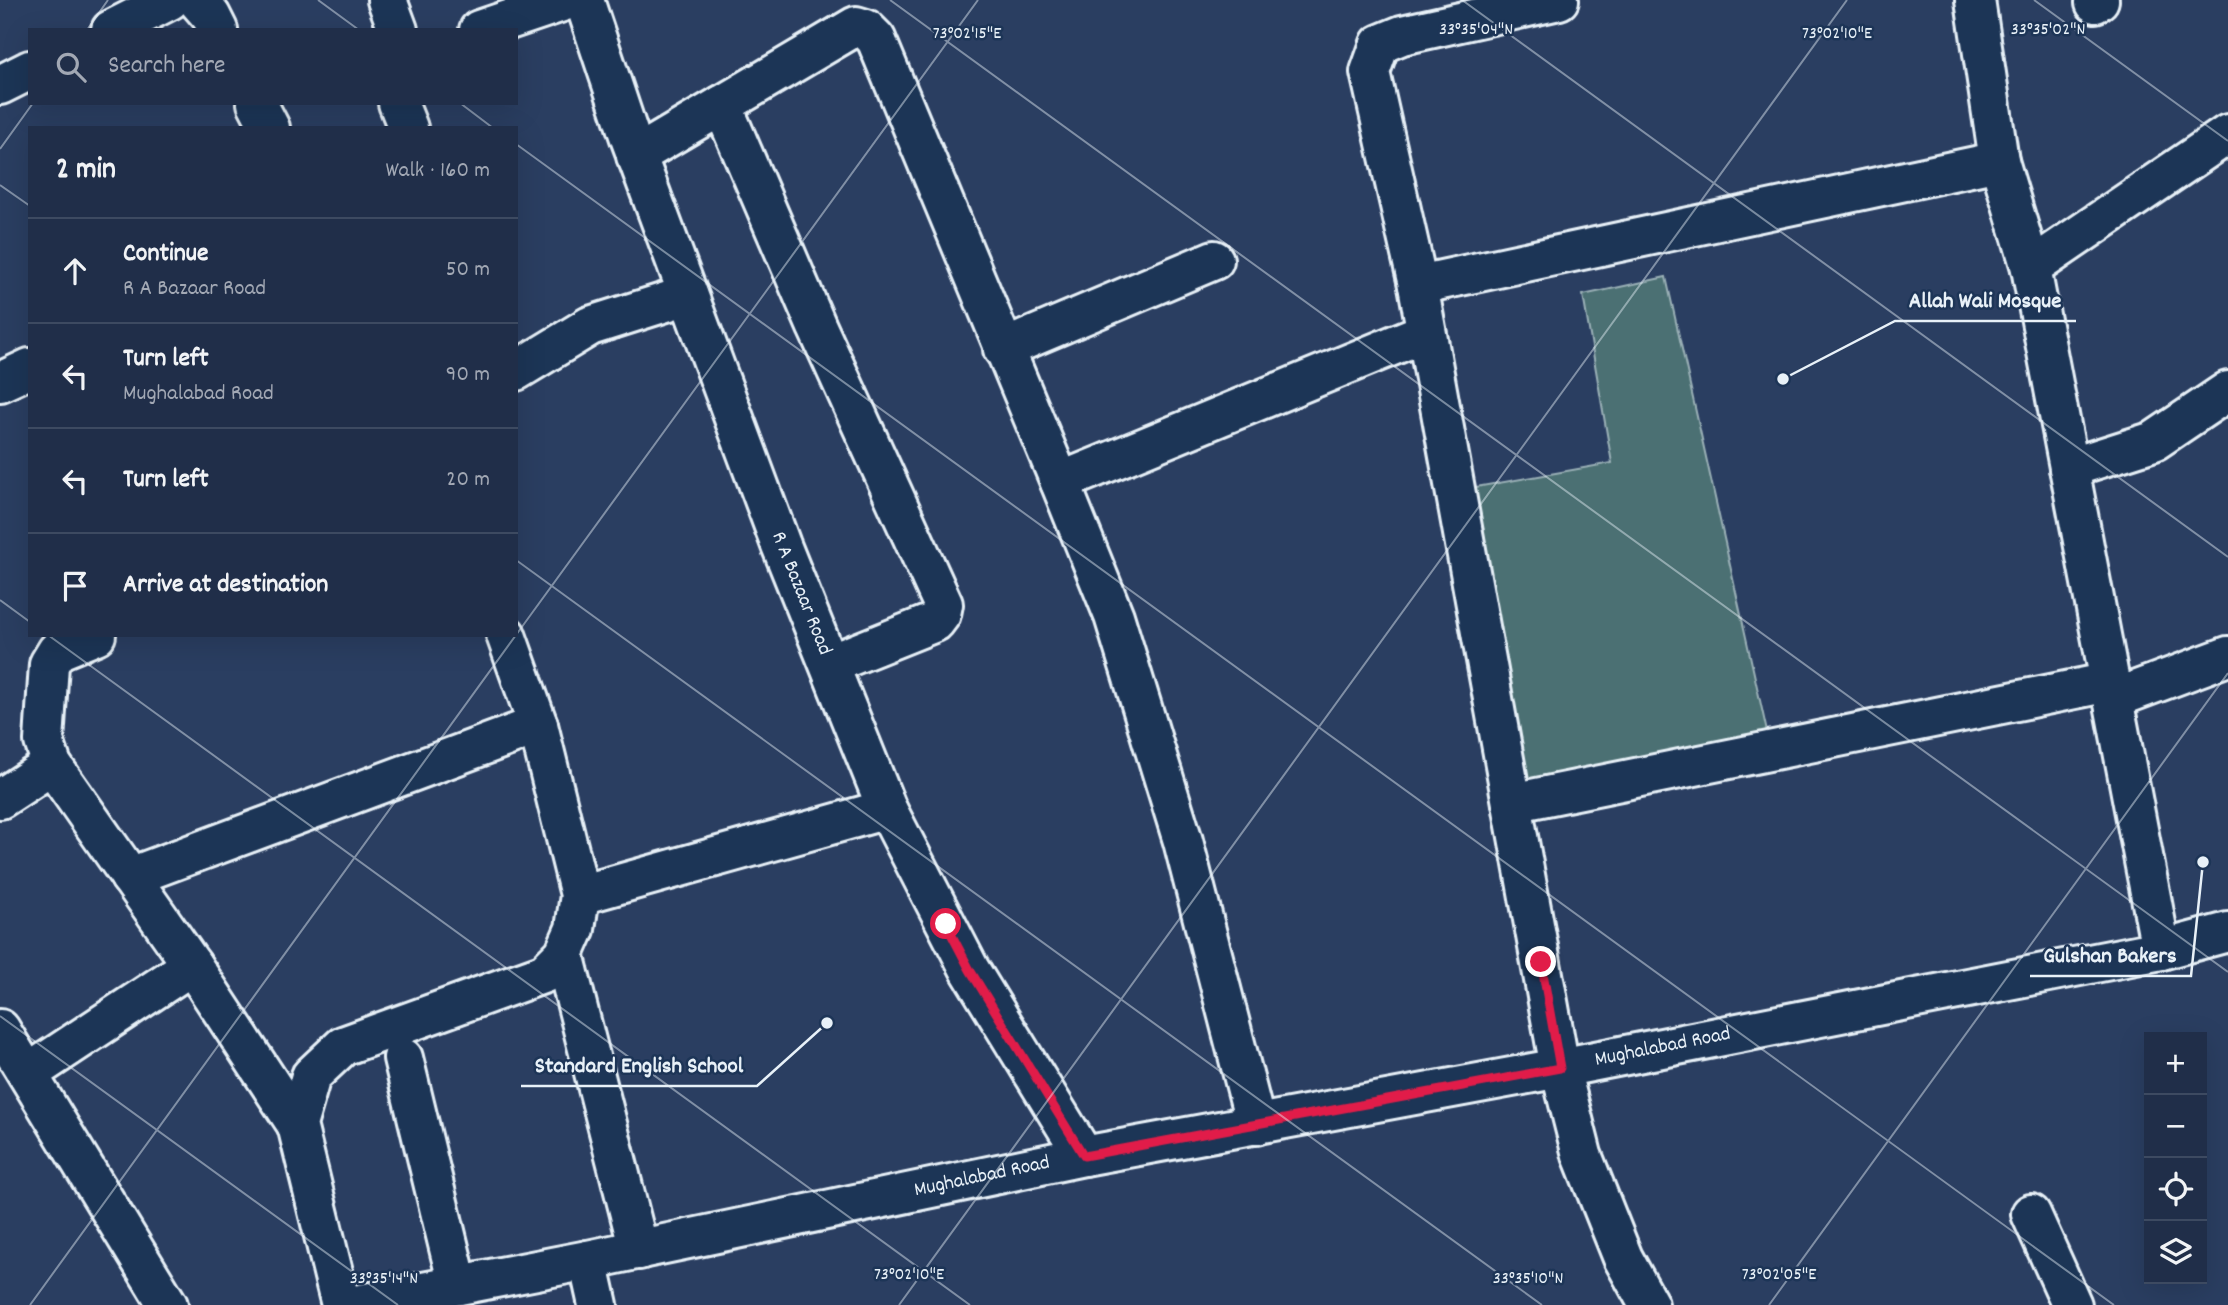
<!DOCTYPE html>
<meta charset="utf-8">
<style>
body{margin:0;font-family:Dekko,sans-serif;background:#2d3a53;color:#f1f3f6}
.controls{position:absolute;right:21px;bottom:21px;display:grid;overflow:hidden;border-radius:0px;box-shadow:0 7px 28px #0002}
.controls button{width:63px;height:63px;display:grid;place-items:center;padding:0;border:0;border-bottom:2px solid #3d4a61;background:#202e49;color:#f1f3f6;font:35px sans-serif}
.stop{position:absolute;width:21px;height:21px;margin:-16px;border:5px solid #e11d48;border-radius:50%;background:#fff}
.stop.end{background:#e11d48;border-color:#fff;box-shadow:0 2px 7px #0008}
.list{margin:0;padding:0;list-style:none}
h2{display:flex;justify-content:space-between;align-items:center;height:91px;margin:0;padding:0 28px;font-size:30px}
h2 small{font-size:23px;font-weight:400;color:#a2a8b4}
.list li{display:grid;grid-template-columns:46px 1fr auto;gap:21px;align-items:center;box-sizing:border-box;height:105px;padding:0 28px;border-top:2px solid #3d4a61}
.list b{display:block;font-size:26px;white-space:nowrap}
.list p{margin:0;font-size:23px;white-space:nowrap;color:#a2a8b4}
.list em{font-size:23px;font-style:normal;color:#a2a8b4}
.icon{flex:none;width:38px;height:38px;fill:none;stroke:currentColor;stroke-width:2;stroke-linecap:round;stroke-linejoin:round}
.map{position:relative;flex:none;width:2228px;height:1305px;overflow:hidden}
.search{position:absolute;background:#202e49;box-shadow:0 7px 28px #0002;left:28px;top:28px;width:490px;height:77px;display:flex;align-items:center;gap:18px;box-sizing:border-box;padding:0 24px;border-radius:0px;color:#a2a8b4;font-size:26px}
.panel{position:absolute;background:#202e49;box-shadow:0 7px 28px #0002;left:28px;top:126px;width:490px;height:511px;border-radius:0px}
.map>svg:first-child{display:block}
.green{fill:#4c7073;stroke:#9ab0b6;stroke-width:2}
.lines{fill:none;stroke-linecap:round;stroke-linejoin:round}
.minor-casing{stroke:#e8f1f8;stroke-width:44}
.minor{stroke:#1d3557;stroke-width:38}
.route{stroke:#e11d48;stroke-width:9}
.ticks{fill:none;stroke:#e8f1f8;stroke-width:2;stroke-opacity:0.45}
.labels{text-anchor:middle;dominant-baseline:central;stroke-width:5;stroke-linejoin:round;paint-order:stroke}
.street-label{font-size:21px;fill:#e8f1f8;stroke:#1d3557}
.ticks-label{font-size:18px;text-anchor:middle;fill:#e8f1f8;stroke:#1d3557;stroke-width:5;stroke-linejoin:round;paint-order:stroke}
.leader{fill:none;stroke:#e8f1f8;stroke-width:2.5}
.callout-dot{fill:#e8f1f8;stroke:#1d3557;stroke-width:2.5}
.callout-label{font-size:23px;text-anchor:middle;font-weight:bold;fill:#e8f1f8;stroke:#1d3557;stroke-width:5;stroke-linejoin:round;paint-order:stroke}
</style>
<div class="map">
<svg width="2228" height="1305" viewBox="0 0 2228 1305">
<rect width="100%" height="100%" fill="#2a3e61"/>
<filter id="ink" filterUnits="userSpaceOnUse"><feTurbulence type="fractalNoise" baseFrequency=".0143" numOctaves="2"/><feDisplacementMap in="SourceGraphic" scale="14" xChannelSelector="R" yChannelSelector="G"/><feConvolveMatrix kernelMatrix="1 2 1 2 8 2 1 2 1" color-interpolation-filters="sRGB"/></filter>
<g filter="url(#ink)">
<!-- green -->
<path class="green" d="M1666,277l101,455 -251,56 -57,-298 153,-27 -29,-168z"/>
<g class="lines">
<!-- minor casing -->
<g class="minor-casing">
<g id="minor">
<path d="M197,0l14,16 7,14"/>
<path d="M387,0l11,30"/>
<path id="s1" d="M584,0l45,135 152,410 106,264 83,161 114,186"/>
<path d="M1559,0l-157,35 -22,9 -10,28 48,213 142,783 22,87 41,103 26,47"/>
<path d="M1975,0l24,161 32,107 130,682"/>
<path d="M2095,3l4,-3"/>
<path d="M111,30l59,-30"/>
<path d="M479,30l89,-30"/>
<path d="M0,85l30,-15"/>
<path d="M257,103l13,25"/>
<path d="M398,103l10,25"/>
<path d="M722,105l95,222 126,277 -2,10 -6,8 -105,42"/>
<path d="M636,156l220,-130 10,3 10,10 184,443 54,134 69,225 73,284"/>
<path d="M2031,268l197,-134"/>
<path d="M1418,285l581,-124"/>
<path d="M1003,349l211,-89"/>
<path d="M516,371l74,-45 98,-31"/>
<path d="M0,382l30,-14"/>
<path d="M2069,468l85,-27 74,-50"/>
<path d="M1060,482l366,-150"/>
<path d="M96,635l-39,16 -8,13 -5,77 8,24 140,200 105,160"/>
<path d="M2113,699l115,-43"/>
<path d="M0,799l52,-34"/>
<path d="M1512,803l598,-121"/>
<path d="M130,877l408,-152"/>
<path d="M580,895l307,-86"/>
<path d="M564,954l75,296"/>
<path d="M0,1029l168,276"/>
<path d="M403,1058l55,227"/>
<path d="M29,1073l163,-108"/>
<path d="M2031,1214l41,91"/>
<path d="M588,1260l10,45"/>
<path d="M341,1305l-44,-180 14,-49 32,-30 202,-73 19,-19 11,-25 5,-34 -42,-170 -32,-90"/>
<path id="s2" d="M356,1305l232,-45 496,-104 476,-88 601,-118 67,-18"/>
</g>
</g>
<!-- minor -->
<use href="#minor" class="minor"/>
</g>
</g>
<g class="lines" filter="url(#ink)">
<!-- route -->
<path class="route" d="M946,924l24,46 114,186 476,-88 -19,-106"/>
</g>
<!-- ticks -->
<path class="ticks" d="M318,0l41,30M890,0l1338,972M1462,0l766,557M2034,0l194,141M87,30l21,-30M460,103l33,25M516,144l1598,1161M0,149l33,-46M0,185l30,21M516,560l1026,745M0,600l30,22M48,635l922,670M516,635l462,-635M0,1016l398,289M30,1305l486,-670M899,1305l948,-1305M1769,1305l459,-632"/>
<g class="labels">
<!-- street labels -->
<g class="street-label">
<text stroke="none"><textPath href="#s1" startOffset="632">R A Bazaar Road</textPath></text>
<text stroke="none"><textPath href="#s2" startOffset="1332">Mughalabad Road</textPath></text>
<text stroke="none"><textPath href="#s2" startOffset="639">Mughalabad Road</textPath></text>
</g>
</g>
<g class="ticks-label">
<text x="2048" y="34">33°35'02"N</text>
<text x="1476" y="34">33°35'04"N</text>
<text x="967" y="38">73°02'15"E</text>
<text x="1837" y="38">73°02'10"E</text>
<text x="909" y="1279">73°02'10"E</text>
<text x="1779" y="1279">73°02'05"E</text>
<text x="384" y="1283">33°35'14"N</text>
<text x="1528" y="1283">33°35'10"N</text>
</g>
<!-- callouts -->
<path class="leader" d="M1783 379L1895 321H2076M2203 862L2191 976H2030M827 1023L757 1086H521"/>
<g class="callout-dot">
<circle cx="1783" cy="379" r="7"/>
<circle cx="2203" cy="862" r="7"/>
<circle cx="827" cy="1023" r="7"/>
</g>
<g class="callout-label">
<text x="1985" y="307">Allah Wali Mosque</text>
<text x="2110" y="962">Gulshan Bakers</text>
<text x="639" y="1072">Standard English School</text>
</g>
</svg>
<div class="controls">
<button>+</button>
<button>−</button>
<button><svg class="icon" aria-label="locate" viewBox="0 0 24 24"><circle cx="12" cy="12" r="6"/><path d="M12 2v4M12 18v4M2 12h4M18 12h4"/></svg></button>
<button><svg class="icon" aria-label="layers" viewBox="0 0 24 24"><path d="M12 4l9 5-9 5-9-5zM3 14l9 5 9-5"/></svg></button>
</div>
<div class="stop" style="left:946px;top:924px"></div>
<div class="stop end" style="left:1541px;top:962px"></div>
<div class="search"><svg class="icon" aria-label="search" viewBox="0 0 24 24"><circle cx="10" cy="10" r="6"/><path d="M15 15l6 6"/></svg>Search here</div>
<section class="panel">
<h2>2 min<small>Walk · 160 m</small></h2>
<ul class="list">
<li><svg class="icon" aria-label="ahead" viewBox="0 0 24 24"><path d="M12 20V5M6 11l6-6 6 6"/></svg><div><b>Continue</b><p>R A Bazaar Road</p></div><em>50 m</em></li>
<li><svg class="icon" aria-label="left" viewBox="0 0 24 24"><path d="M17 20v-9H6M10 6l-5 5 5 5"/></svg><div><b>Turn left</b><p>Mughalabad Road</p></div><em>90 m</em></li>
<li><svg class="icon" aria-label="left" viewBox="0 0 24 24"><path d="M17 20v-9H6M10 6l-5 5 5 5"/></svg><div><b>Turn left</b></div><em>20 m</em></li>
<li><svg class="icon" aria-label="arrive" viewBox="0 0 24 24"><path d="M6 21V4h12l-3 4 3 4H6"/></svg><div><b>Arrive at destination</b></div></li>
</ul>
</section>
</div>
